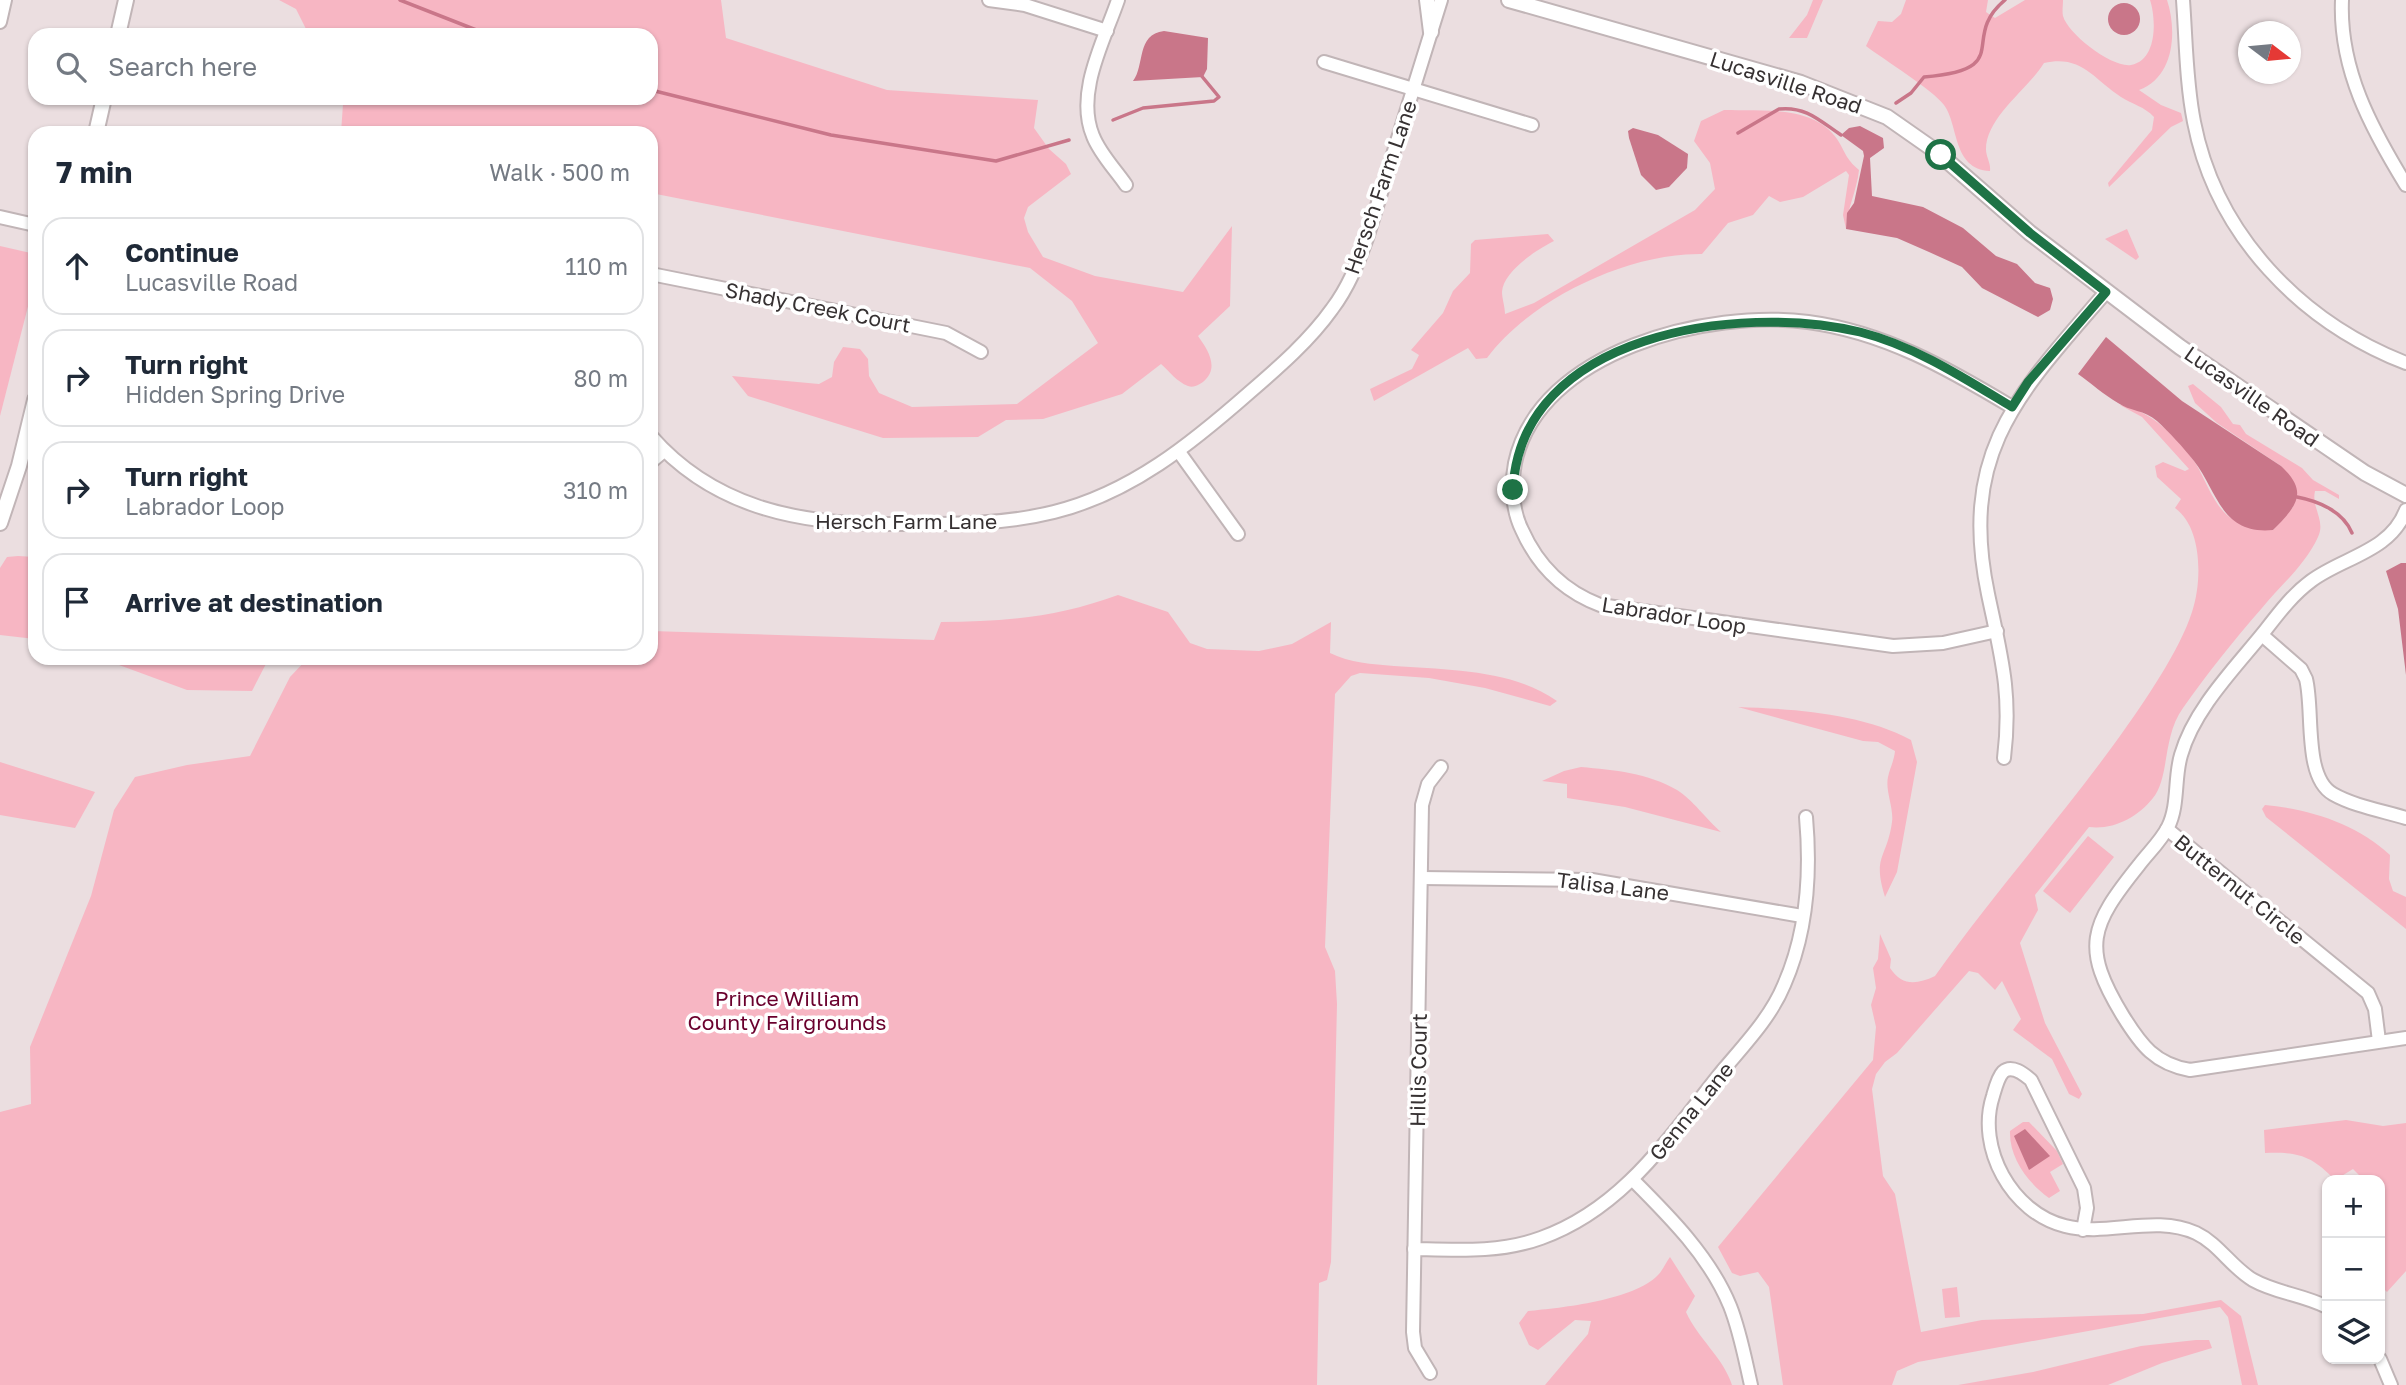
<!DOCTYPE html>
<meta charset="utf-8">
<style>
body{margin:0;font-family:"Golos Text",sans-serif;background:#f6f6f7;color:#1f2937}
.controls{position:absolute;right:21px;bottom:21px;display:grid;overflow:hidden;border-radius:14px;box-shadow:0 2px 5px #0004}
.controls button{width:63px;height:63px;display:grid;place-items:center;padding:0;border:0;border-bottom:2px solid #e0e1e3;background:#fff;color:#1f2937;font:35px sans-serif}
.compass{position:absolute;left:2238px;top:21px;width:63px;height:63px;border-radius:50%;background:#fff;box-shadow:0 2px 5px #0004;rotate:106deg}
.stop{position:absolute;width:21px;height:21px;margin:-16px;border:5px solid #1e7346;border-radius:50%;background:#fff}
.stop.end{background:#1e7346;border-color:#fff;box-shadow:0 2px 7px #0008}
.list{margin:0;padding:0;list-style:none}
h2{display:flex;justify-content:space-between;align-items:center;height:91px;margin:0;padding:0 28px;font-size:30px}
h2 small{font-size:23px;font-weight:400;color:#747a83}
.list li{display:grid;grid-template-columns:46px 1fr auto;gap:21px;align-items:center;box-sizing:border-box;height:98px;margin:0 14px 14px;padding:0 14px;border:2px solid #e0e1e3;border-radius:21px}
.list b{display:block;font-size:26px;white-space:nowrap}
.list p{margin:0;font-size:23px;white-space:nowrap;color:#747a83}
.list em{font-size:23px;font-style:normal;color:#747a83}
.icon{flex:none;width:38px;height:38px;fill:none;stroke:currentColor;stroke-width:2;stroke-linecap:round;stroke-linejoin:round}
.map{position:relative;flex:none;width:2406px;height:1385px;overflow:hidden}
.search{position:absolute;background:#fff;box-shadow:0 2px 5px #0004;left:28px;top:28px;width:630px;height:77px;display:flex;align-items:center;gap:18px;box-sizing:border-box;padding:0 24px;border-radius:21px;color:#747a83;font-size:26px}
.panel{position:absolute;background:#fff;box-shadow:0 2px 5px #0004;left:28px;top:126px;width:630px;height:539px;border-radius:21px}
.map>svg:first-child{display:block}
.green{fill:#f7b6c3}
.water{fill:#c97689}
.lines{fill:none;stroke-linecap:round;stroke-linejoin:round}
.stream{stroke:#c97689;stroke-width:3.5}
.minor-casing{stroke:#c1b5b7;stroke-width:16}
.tertiary-casing{stroke:#c1b5b7;stroke-width:18}
.minor{stroke:#fff;stroke-width:12}
.tertiary{stroke:#fff;stroke-width:14}
.route{stroke:#1e7346;stroke-width:9}
.labels{text-anchor:middle;dominant-baseline:central;stroke-width:7;stroke-linejoin:round;paint-order:stroke}
.street-label{font-size:21px;fill:#363132;stroke:#fff}
.park-label{font-size:21px;fill:#6a002d;stroke:#fff}
</style>
<div class="map">
<svg width="2406" height="1385" viewBox="0 0 2406 1385">
<rect width="100%" height="100%" fill="#ebdee0"/>
<!-- green -->
<g class="green">
<path d="M279,0h442l5,38 161,52 151,10 -4,28 15,21 17,15 5,10 -43,33 -4,11 4,14 15,25 52,19 88,16 49,-66 -2,80 -32,30c10,14 22,32 5,46 -5,3 -9,6 -15,4 -11,-4 -19,-15 -27,-22l-39,30 -79,25 -37,1 -28,17 -95,1 -135,-42 -16,-20 87,8 13,-7 2,-15 9,-15 17,2 8,10 1,17 10,17 33,14 105,-3 81,-61 -26,-42 -42,-33 -379,-75v-60h-310l2,-29 -2,-6h310v-63h-342l-13,-26z"/>
<path d="M1813,0h10l-16,38h-18l18,-23z"/>
<path d="M1906,0h82l-2,12 9,6 30,-18h38c0,5 -1,12 0,16 5,18 49,52 68,49 27,-5 25,-47 19,-65h17c10,30 8,77 -28,90l22,15 20,8 2,8 -12,6 -62,60 -1,-4 44,-53 2,-13c-9,-10 -22,-13 -33,-20 -29,-19 -39,-42 -77,-34 -15,25 -58,54 -58,86 0,8 5,14 4,22 -38,-2 -31,-46 -46,-66 -11,-15 -61,-46 -78,-59l12,-25 14,1 9,-8z"/>
<path d="M1724,110c36,1 90,-5 113,29 9,14 8,19 22,31 -2,20 -12,39 -13,59l-3,-14 6,-40 -3,-4 -43,26 -23,5 -11,-6 -16,19 -25,8 -26,31c-74,-1 -170,44 -215,104l-11,1 -8,-11 -94,53 -4,-12 42,-20 7,-14 -8,-5 32,-37 10,-22 17,-18 1,-29 4,-4 73,-6 6,7c-16,8 -51,30 -52,51 0,6 3,15 3,22l29,-11 161,-93 20,-21 -5,-26 -16,-22 7,-20z"/>
<path d="M2127,229l12,28 -3,3 -31,-21z"/>
<path d="M0,246l35,8v25l-35,137z"/>
<path d="M2193,384l28,23 12,17 7,1 6,9 56,34 11,12 26,15v4l-14,-8h-10c-4,16 11,30 3,46 -12,27 -38,49 -56,71 -28,32 -55,66 -79,100 -21,29 -13,69 -30,90 -16,20 -40,32 -64,29l-54,68 3,15 -18,33 25,80 37,71 -3,5 -10,-5 -17,-35 -39,-29 8,-11 -19,-38 -7,9 -17,-17 -9,-2 -72,82 -12,9 -9,12 -4,15 11,87 12,18 26,138 61,-12 161,-6 78,-14 20,16 17,69h-16l-14,-68 -8,-10 -302,55 -21,9 -5,14h-109l-14,-98 -11,-15 -18,4 -8,-3 -14,-26 155,-187 3,-33 -5,-22 5,-17 -3,-20 5,-9 2,-25 11,25 -1,9c12,18 26,17 45,8 58,-82 126,-158 185,-240 23,-32 60,-86 72,-124 10,-29 11,-84 -17,-104l6,-9 -24,-22 -2,-11 8,-4 22,9 4,-2 -47,-52 -22,-12c29,4 60,34 76,59 11,18 19,47 40,57 11,5 26,6 37,9l20,-23 -12,-41 -64,-43 -22,-20 -7,-17z"/>
<path d="M18,556l17,1v82l-35,-4v-67l7,-11z"/>
<path d="M1118,595l50,17 22,31 17,6 52,2 33,-7 39,-22 -1,31c20,10 42,11 64,13 54,4 118,3 163,35l-7,5 -65,-18 -56,-10 -69,-5 -9,3 -16,18 -10,253 10,24 2,33 -6,258 -4,18 -8,3 -2,102h-1317v-273l31,-8 -1,-57 61,-151 23,-86 21,-33 52,-12 63,-9 40,-79 18,-19h343v-27l283,9 7,-18c63,0 117,-5 177,-27z"/>
<path d="M100,658h169l-17,33 -65,-1z"/>
<path d="M1738,707c56,2 123,6 173,33l6,22 -20,110 -12,25c-13,-42 2,-38 7,-75 2,-14 -7,-31 -4,-45 2,-9 6,-16 7,-26l-17,-9 -15,-1z"/>
<path d="M0,762l95,30 -20,36 -75,-13z"/>
<path d="M1581,767c33,3 67,6 96,23 14,8 31,31 44,42l-96,-25 -58,-9v-14l-25,-3 22,-10z"/>
<path d="M2265,805c45,4 92,19 125,50l-1,24 4,12 13,6v32l-140,-112 -4,-8z"/>
<path d="M2088,836l26,21 -44,56 -27,-22z"/>
<path d="M2346,1120l37,6 23,-3v148l-19,21 -7,-7v-105h-16l-11,-11 -18,11c-24,-25 -37,-28 -70,-27l-1,-23z"/>
<path d="M2023,1122h6l28,29 6,13 -13,8 10,19 -11,7c-21,-15 -40,-40 -39,-67z"/>
<path d="M1670,1257l25,39 -9,16c12,27 37,45 46,73h-187l43,-51 3,-13 -16,-1 -37,30 -9,-5 -10,-22 9,-12c33,-3 107,-11 130,-36 5,-5 8,-13 12,-18z"/>
<path d="M1957,1287l3,30 -15,1 -3,-29z"/>
<path d="M2196,1340h13l3,8 -50,15 -54,22h-150l75,-13 108,-26z"/>
</g>
<!-- water -->
<g class="water">
<circle cx="2124" cy="19" r="16"/>
<path d="M1164,31l44,7 -1,31 -4,8 -70,4c12,-15 3,-47 31,-50z"/>
<path d="M1860,126l23,12 1,10 -14,10 2,38 51,11 40,21 33,28 21,8 18,19 15,5 3,11 -3,11 -12,7 -56,-29 -20,-21 -33,-15 -32,-14 -51,-9 1,-16 7,-10 10,-47 -1,-5 -22,-16 8,-7z"/>
<path d="M1633,128l25,7 30,19 -1,14 -18,19 -13,3 -15,-15 -12,-37 -1,-7z"/>
<path d="M2106,337l76,64 99,65c28,26 16,40 -8,64 -52,5 -55,-38 -79,-69 -11,-14 -25,-29 -37,-40 -12,-11 -28,-10 -39,-18 -14,-8 -27,-20 -40,-29z"/>
<path d="M2401,563h5v112l-8,-66 -12,-38z"/>
<path d="M2025,1129l25,27 -21,14 -15,-34z"/>
</g>
<g class="lines">
<!-- stream -->
<g class="stream">
<path d="M400,0l89,35"/>
<path d="M651,90l180,45 165,26 73,-21"/>
<path d="M1896,103l15,-10 13,-16c93,-8 34,-38 81,-77"/>
<path d="M1113,120l30,-12 71,-7 5,-4 -19,-23"/>
<path d="M1738,133l41,-24c27,-3 41,12 62,26"/>
<path d="M2297,497c21,4 46,14 55,36"/>
</g>
<!-- minor casing -->
<g class="minor-casing">
<g id="minor">
<path d="M989,0l36,5 82,26"/>
<path d="M1118,0c-14,41 -43,93 -25,136 7,18 22,33 33,49"/>
<path d="M2183,0c3,40 3,82 11,122 22,113 107,200 212,241"/>
<path d="M2342,0c-3,69 29,128 64,185"/>
<path d="M0,22l5,-22"/>
<path d="M1324,62l208,63"/>
<path d="M0,217l35,8"/>
<path d="M651,274l295,59 35,19"/>
<path d="M651,436c61,70 145,88 234,88 57,0 113,2 169,-12 77,-19 138,-69 196,-120 29,-25 60,-52 82,-83 16,-21 26,-46 35,-71l74,-238"/>
<path d="M1179,452l59,82"/>
<path d="M651,462l13,-11"/>
<path d="M2406,510c-16,42 -63,47 -95,71 -19,14 -33,33 -47,51 -29,36 -70,77 -83,123 -7,23 -2,50 -13,72 -7,14 -20,26 -29,38 -49,61 -58,82 -16,151 18,29 32,48 67,54l216,-32"/>
<path d="M1997,631l-54,12 -50,3 -293,-41c-37,-14 -62,-39 -78,-75 -10,-20 -11,-46 -7,-67 24,-113 195,-154 293,-141 76,10 139,46 204,85"/>
<path d="M2262,635l39,34 5,10c8,31 -3,98 27,115 21,12 50,17 73,24"/>
<path d="M2004,758c8,-65 -3,-102 -16,-164 -30,-143 32,-202 118,-302"/>
<path d="M2167,829l201,164 7,16 4,32"/>
<path d="M1421,878l171,2 210,36"/>
<path d="M1633,1180c37,37 77,77 97,126 10,25 15,53 21,79"/>
<path d="M2083,1230l4,-22 -3,-20 -53,-108c-7,-6 -19,-16 -28,-8 -5,5 -8,17 -10,24 -17,52 19,117 72,130 43,11 89,-12 131,7 23,11 35,34 57,47 23,13 51,15 74,27"/>
<path d="M1414,1249c43,1 86,4 127,-11 81,-29 126,-98 178,-163 23,-28 51,-56 65,-90 23,-52 27,-112 22,-168"/>
<path d="M2380,1359l11,26"/>
<path d="M1430,1373l-15,-25 -2,-16 9,-527 6,-21 13,-17"/>
</g>
</g>
<!-- tertiary casing -->
<g class="tertiary-casing">
<g id="tertiary">
<path d="M1427,0l4,32"/>
<path d="M1509,0l292,83 86,34 50,35 93,81 150,114 185,126 41,22"/>
<path d="M118,35l8,-35"/>
<path d="M96,133l8,-35"/>
<path d="M0,523l19,-57 16,-66"/>
</g>
</g>
<!-- minor -->
<use href="#minor" class="minor"/>
<!-- tertiary -->
<use href="#tertiary" class="tertiary"/>
</g>
<g class="lines">
<!-- route -->
<path class="route" d="M1513,490c7,-157 227,-187 347,-158 55,14 104,46 152,75l16,-25 78,-90 -76,-59 -89,-78"/>
</g>
<g class="labels">
<!-- street labels -->
<g class="street-label">
<text transform="translate(1786 82) rotate(18)">Lucasville Road</text>
<text transform="translate(1380 187) rotate(-71)">Hersch Farm Lane</text>
<text transform="translate(818 307) rotate(11)">Shady Creek Court</text>
<text transform="translate(2252 396) rotate(35)">Lucasville Road</text>
<text x="906" y="521">Hersch Farm Lane</text>
<text transform="translate(1674 615) rotate(9)">Labrador Loop</text>
<text transform="translate(1613 886) rotate(7)">Talisa Lane</text>
<text transform="translate(2240 889) rotate(39)">Butternut Circle</text>
<text transform="translate(1418 1070) rotate(-89)">Hillis Court</text>
<text transform="translate(1691 1111) rotate(-51)">Genna Lane</text>
</g>
<!-- park labels -->
<g class="park-label">
<text x="787" y="998">Prince William<tspan x="787" dy="24">County Fairgrounds</tspan></text>
</g>
</g>
</svg>
<div class="controls">
<button>+</button>
<button>−</button>
<button><svg class="icon" aria-label="layers" viewBox="0 0 24 24"><path d="M12 4l9 5-9 5-9-5zM3 14l9 5 9-5"/></svg></button>
</div>
<svg class="compass" viewBox="-18 -18 36 36"><path d="M0-13l5 13h-10z" fill="#e53935"/><path d="M0 13l5-13h-10z" fill="#747a83"/></svg>
<div class="stop" style="left:1941px;top:155px"></div>
<div class="stop end" style="left:1513px;top:490px"></div>
<div class="search"><svg class="icon" aria-label="search" viewBox="0 0 24 24"><circle cx="10" cy="10" r="6"/><path d="M15 15l6 6"/></svg>Search here</div>
<section class="panel">
<h2>7 min<small>Walk · 500 m</small></h2>
<ul class="list">
<li><svg class="icon" aria-label="ahead" viewBox="0 0 24 24"><path d="M12 20V5M6 11l6-6 6 6"/></svg><div><b>Continue</b><p>Lucasville Road</p></div><em>110 m</em></li>
<li><svg class="icon" aria-label="right" viewBox="0 0 24 24"><path d="M7 20v-9h11M14 6l5 5-5 5"/></svg><div><b>Turn right</b><p>Hidden Spring Drive</p></div><em>80 m</em></li>
<li><svg class="icon" aria-label="right" viewBox="0 0 24 24"><path d="M7 20v-9h11M14 6l5 5-5 5"/></svg><div><b>Turn right</b><p>Labrador Loop</p></div><em>310 m</em></li>
<li><svg class="icon" aria-label="arrive" viewBox="0 0 24 24"><path d="M6 21V4h12l-3 4 3 4H6"/></svg><div><b>Arrive at destination</b></div></li>
</ul>
</section>
</div>
